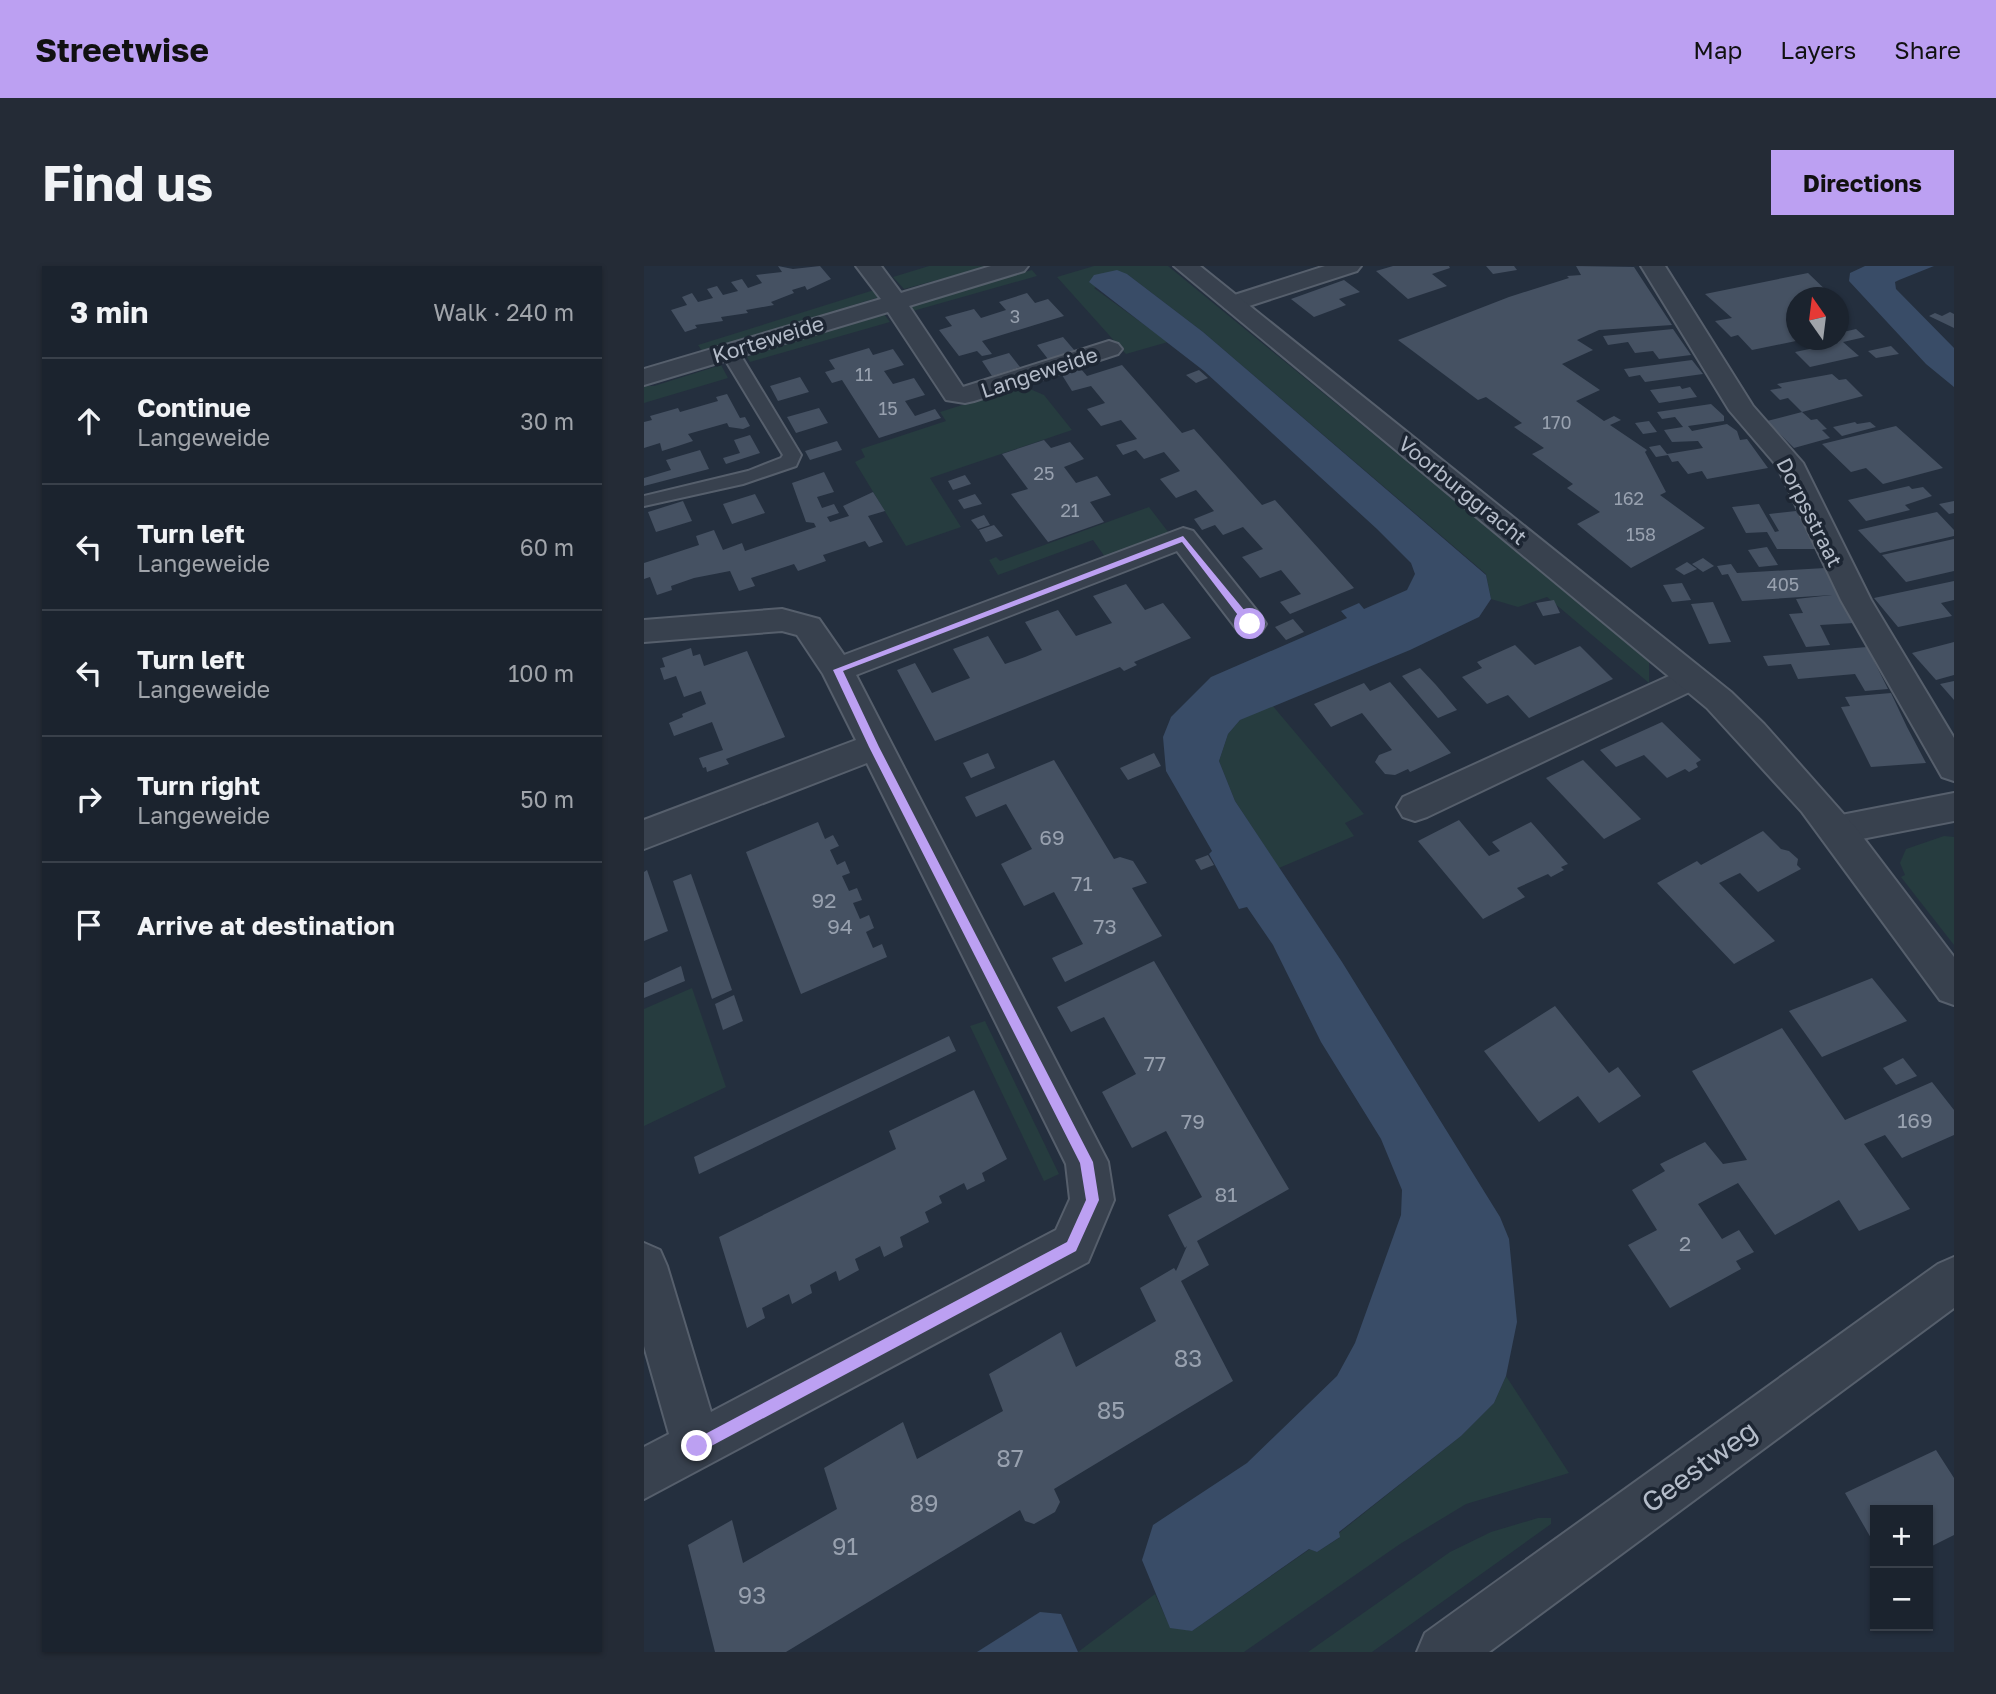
<!DOCTYPE html>
<meta charset="utf-8">
<style>
body{margin:0;font-family:"Golos Text",sans-serif;background:#242b36;color:#f1f3f6}
.controls{position:absolute;right:21px;bottom:21px;display:grid;overflow:hidden;border-radius:0px;box-shadow:0 2px 5px #0004}
.controls button{width:63px;height:63px;display:grid;place-items:center;padding:0;border:0;border-bottom:2px solid #39404a;background:#1b232e;color:#f1f3f6;font:35px sans-serif}
.compass{position:absolute;left:1142px;top:21px;width:63px;height:63px;border-radius:50%;background:#1b232e;box-shadow:0 2px 5px #0004;rotate:346deg}
.stop{position:absolute;width:21px;height:21px;margin:-16px;border:5px solid #bca0f2;border-radius:50%;background:#fff}
.stop.end{background:#bca0f2;border-color:#fff;box-shadow:0 2px 7px #0008}
.list{margin:0;padding:0;list-style:none}
h2{display:flex;justify-content:space-between;align-items:center;height:91px;margin:0;padding:0 28px;font-size:30px}
h2 small{font-size:23px;font-weight:400;color:#a0a4aa}
.list li{display:grid;grid-template-columns:46px 1fr auto;gap:21px;align-items:center;box-sizing:border-box;height:126px;padding:0 28px;border-top:2px solid #39404a}
.list b{display:block;font-size:26px;white-space:nowrap}
.list p{margin:0;font-size:23px;white-space:nowrap;color:#a0a4aa}
.list em{font-size:23px;font-style:normal;color:#a0a4aa}
.icon{flex:none;width:38px;height:38px;fill:none;stroke:currentColor;stroke-width:2;stroke-linecap:round;stroke-linejoin:round}
.map{position:relative;flex:none;width:1310px;height:1386px;overflow:hidden;border-radius:0px}
header{display:flex;align-items:center;gap:42px;box-sizing:border-box;height:98px;padding:0 35px;background:#bca0f2;color:#111}
header strong{font-size:33px}
nav{display:flex;gap:38px;margin-inline-start:auto;font-size:24px}
.intro{display:flex;align-items:center;justify-content:space-between;box-sizing:border-box;height:168px;padding:0 42px}
h1{margin:0;font-size:49px}
.button{padding:18px 32px;border-radius:0px;background:#bca0f2;color:#111;font-size:24px;font-weight:700}
main{display:flex;gap:42px;padding:0 42px}
aside{flex:1;background:#1b232e;border-radius:0px;box-shadow:0 2px 5px #0004}
.map>svg:first-child{display:block}
.green{fill:#263c3f}
.water{fill:#394c67}
.building{fill:#455162}
.lines{fill:none;stroke-linecap:round;stroke-linejoin:round}
.service-casing{stroke:#565f6c;stroke-width:4}
.minor-casing{stroke:#565f6c;stroke-width:4}
.tertiary-casing{stroke:#565f6c;stroke-width:4}
.service{fill:#38414e;fill-rule:evenodd}
.minor{fill:#38414e;fill-rule:evenodd}
.tertiary{fill:#38414e;fill-rule:evenodd}
.route{fill:#bca0f2}
.labels{text-anchor:middle;dominant-baseline:central;stroke-width:7;stroke-linejoin:round;paint-order:stroke}
.far-number-label{font-size:18px;fill:#98a1af}
.far-street-label{font-size:21px;fill:#b4bcc9;stroke:#1d2633}
.number-label{font-size:21px;fill:#98a1af}
.near-number-label{font-size:24px;fill:#98a1af}
.near-street-label{font-size:28px;fill:#b4bcc9;stroke:#1d2633}
</style>
<header>
<strong>Streetwise</strong>
<nav><a>Map</a><a>Layers</a><a>Share</a></nav>
</header>
<div class="intro"><h1>Find us</h1><a class="button">Directions</a></div>
<main>
<aside>
<h2>3 min<small>Walk · 240 m</small></h2>
<ul class="list">
<li><svg class="icon" aria-label="ahead" viewBox="0 0 24 24"><path d="M12 20V5M6 11l6-6 6 6"/></svg><div><b>Continue</b><p>Langeweide</p></div><em>30 m</em></li>
<li><svg class="icon" aria-label="left" viewBox="0 0 24 24"><path d="M17 20v-9H6M10 6l-5 5 5 5"/></svg><div><b>Turn left</b><p>Langeweide</p></div><em>60 m</em></li>
<li><svg class="icon" aria-label="left" viewBox="0 0 24 24"><path d="M17 20v-9H6M10 6l-5 5 5 5"/></svg><div><b>Turn left</b><p>Langeweide</p></div><em>100 m</em></li>
<li><svg class="icon" aria-label="right" viewBox="0 0 24 24"><path d="M7 20v-9h11M14 6l5 5-5 5"/></svg><div><b>Turn right</b><p>Langeweide</p></div><em>50 m</em></li>
<li><svg class="icon" aria-label="arrive" viewBox="0 0 24 24"><path d="M6 21V4h12l-3 4 3 4H6"/></svg><div><b>Arrive at destination</b></div></li>
</ul>
</aside>
<div class="map">
<svg width="1310" height="1386" viewBox="0 0 1310 1386">
<rect width="100%" height="100%" fill="#242f3e"/>
<!-- green -->
<g class="green">
<path d="M285,0h61l-86,23 -11,-12z"/>
<path d="M450,0h74l481,394v23l-102,-86 -29,10 -27,-8 -5,-25 -283,-242 -76,-58 -33,14 74,54 -42,12 -69,-77z"/>
<path d="M388,4l5,6 -124,35 -5,-6z"/>
<path d="M230,24l6,7 -178,54 -4,-6z"/>
<path d="M240,48l6,8 -140,40 -3,-5 56,-18 -1,-2z"/>
<path d="M77,99l7,13 -84,25v-17h10z"/>
<path d="M379,120l21,9 28,35 -142,48 31,49 -55,19 -51,-84 10,-5 -4,-8 85,-28 -6,-9z"/>
<path d="M505,241l20,26 -64,24 -12,-17 -95,35 -9,-15 7,-3 4,4z"/>
<path d="M628,439l92,109 -19,9 9,13 -75,32 -44,-67 -16,-40 9,-27 12,-14z"/>
<path d="M1300,570l10,1v108l-53,-68 4,-2 -5,-12 6,-14z"/>
<path d="M48,722l34,99 -82,39v-117z"/>
<path d="M341,755l74,153 -15,7 -74,-155z"/>
<path d="M862,1110l63,97 -103,31 -66,40 -156,108h-166l77,-58 15,33 22,4 118,-82 7,3 22,-14v-5l122,-97 33,-33z"/>
<path d="M894,1252h13v6l-179,128h-64l142,-100 41,-20z"/>
</g>
<!-- water -->
<g class="water">
<path d="M1221,0h69l-35,14 -4,2 1,7 58,59v39l-28,-23 -77,-83 1,-8z"/>
<path d="M473,4l10,4 76,58 283,243 5,24 -12,18 -69,33 -170,70 -12,14 -9,27 16,40 107,161 158,255 9,22 8,83 -11,54 -12,27 -33,33 -122,96 1,5 -23,15 -8,-3 -117,82 -22,-3 -28,-68 11,-35 94,-62 90,-87 18,-33 46,-128 1,-25 -21,-51 -60,-97 -48,-97 -26,-38 -8,2 -30,-55 3,-3 -46,-80 -3,-34 8,-20 40,-40 136,-59 -6,-7 18,-8 5,6 43,-19 8,-16 -4,-11 -34,-34 -173,-158 -115,-89 5,-7z"/>
<path d="M396,1346l21,2 17,38h-101z"/>
</g>
<!-- building -->
<g class="building">
<path d="M134,0l15,3 27,-3 11,13 -24,11 -2,-4 -13,4 2,3 -23,9 3,3 -28,5 2,3 -27,4 2,4 -28,4 2,3 -12,4 -14,-22 16,-5 -5,-8 10,-4 6,9 15,-4 -6,-9 10,-3 6,9 15,-4 -7,-9 11,-3 6,9 14,-5 -6,-8 26,-3z"/>
<path d="M749,0h56l1,2 -18,6 15,12 -39,13 -32,-28z"/>
<path d="M842,0h28l3,4 -24,4z"/>
<path d="M932,0l58,1 38,58 -73,5 -22,10 16,10 -31,14 38,26 -24,11 28,20 10,-5 7,4 -11,5 37,25 -2,2 21,40 -6,3 45,33 -74,40 -54,-44 23,-12 -33,-24 6,-4 -41,-30 12,-6 -30,-21 8,-4 -36,-26 -8,3 -80,-60 111,-43 60,-19 -2,-2 14,-1z"/>
<path d="M1164,7l24,23 -36,2v8l-4,1 4,4v30l-44,9 -14,-15 -7,2 -16,-16 17,-3 -27,-24z"/>
<path d="M700,14l16,12 -21,7 7,6 -32,12 -23,-18z"/>
<path d="M383,27l8,10 13,-4 16,17 -82,25 10,13 -10,2 -5,-5 -18,5 -20,-26 13,-4 -7,-9 29,-8 7,9 25,-8 -7,-8z"/>
<path d="M1306,46l4,2v14l-25,-12 6,-3 7,3z"/>
<path d="M1029,63l18,26 -32,4 -6,-8 -18,2 -7,-11 -20,3 -5,-9z"/>
<path d="M1212,63l9,8 -22,5 16,14 -49,11 -15,-15 43,-9 -3,-3h4v-7z"/>
<path d="M419,71l12,14 -27,8 -11,-14z"/>
<path d="M1247,80l8,8 -23,4 -8,-7z"/>
<path d="M225,82l4,7 20,-6 11,16 -20,6 9,13 21,-6 11,17 -20,6 10,15 20,-7 6,9 -62,20 -37,-58 -10,3 -7,-11 10,-3 -6,-9z"/>
<path d="M365,87l11,14 -28,9 -10,-15z"/>
<path d="M1048,94l11,14 -58,8 -5,-7 -11,2 -5,-8z"/>
<path d="M478,99l60,68 12,-4 68,76 13,-5 79,88 -64,26 -10,-12 21,-8 -20,-24 -21,8 -9,-11 -9,-10 21,-8 -20,-22 -20,8 -8,-10 -13,5 -8,-11 20,-8 -18,-21 -20,8 -16,-19 20,-8 -16,-19 -20,7 -8,-9 -13,5 -7,-10 21,-6 -16,-19 -20,6 -14,-17 18,-6 -14,-17 -19,5 -10,-16 19,-6 6,7z"/>
<path d="M555,104l9,8 -12,5 -10,-8z"/>
<path d="M1188,108l7,6 7,-1 17,17 -61,16 -14,-14 -8,2 -10,-10 12,-2 -5,-4z"/>
<path d="M156,111l9,15 -31,9 -8,-15z"/>
<path d="M1036,120l2,3 8,-2 7,10 -38,6 -9,-13z"/>
<path d="M83,128l13,24 5,-1 5,9 -7,3 -14,-2 -2,-4 -39,11 5,7 -15,5 -16,5 -2,-8 -16,5v-26l8,-2 -2,-4 28,-8 2,4 38,-11 -2,-4z"/>
<path d="M1067,138l13,12v5l-36,5 4,5 35,-7 10,7 3,9 7,-1 21,29 -61,11 -5,-8 -14,3 -10,-13 -6,1 -4,-7 -12,2 -7,-10 11,-2 7,9 36,-6 -5,-7 -26,1 -8,-12 19,-3 -8,-10 -13,2 -5,-7z"/>
<path d="M175,142l9,15 -32,10 -9,-16z"/>
<path d="M1158,146l9,8 6,-1 10,10 -5,1 8,8 -36,10 -27,-27z"/>
<path d="M1005,155l8,11 -14,2 -8,-11z"/>
<path d="M1211,156l2,2 13,-2 6,5 -34,9 -9,-9z"/>
<path d="M1252,160l47,42 -60,16 -17,-16 -15,4 -29,-28z"/>
<path d="M106,169l10,18 -34,11 -3,-6 17,-5 -6,-13z"/>
<path d="M400,174l7,8 19,-6 14,17 -20,8 12,16 21,-7 14,19 -21,7 14,20 -56,20 -37,-48 17,-5 -26,-35z"/>
<path d="M193,175l5,9 -32,10 -5,-9z"/>
<path d="M56,184l9,19 -65,17v-8l27,-8 -5,-10z"/>
<path d="M180,206l10,20 -17,5 5,11 12,-4 5,9 -12,4 3,5 19,-6 -6,-10 30,-14 12,19 -17,5 15,26 -14,5 -4,-6 -42,14 3,6 -28,10 -4,-7 -43,14 4,8 -16,5 -9,-20 -36,7 -23,8 1,4 -15,5 -7,-18 -6,2v-16l55,-18 -3,-9 18,-6 9,20 19,-7 3,8 71,-24 -2,-4 -8,-1 -14,-39z"/>
<path d="M321,209l6,9 -18,6 -5,-9z"/>
<path d="M1265,220l3,3 11,-2 9,9 -27,9 5,5 -44,11 -18,-21z"/>
<path d="M111,228l10,19 -33,11 -9,-20z"/>
<path d="M331,228l7,10 -18,5 -6,-9z"/>
<path d="M39,235l9,20 -36,11 -8,-20z"/>
<path d="M1310,235v12l-5,1 -10,-10z"/>
<path d="M1115,238l16,28 4,-1 -10,-17 27,-3 21,38h-40l-10,-17 -21,1 -14,-26z"/>
<path d="M1293,246l17,18v6l-74,17 -22,-23z"/>
<path d="M340,249l6,10 -12,4 -7,-9z"/>
<path d="M350,259l9,11 -17,6 -7,-12z"/>
<path d="M1310,273v32l-48,11 -24,-27z"/>
<path d="M1123,281l11,18 -19,2 -11,-17z"/>
<path d="M1059,292l11,8 -11,6 -11,-8z"/>
<path d="M1043,296l10,7 -13,6 -9,-6z"/>
<path d="M1087,298l6,9 88,-5 29,55 -34,2 10,20 -24,2 -17,-33 14,-1 -7,-14 36,-4 -90,6 -14,-27 -6,1 -5,-9z"/>
<path d="M1310,315v19l-13,3 11,13 -54,11 -24,-29z"/>
<path d="M1038,317l9,17 -19,2 -9,-17z"/>
<path d="M482,318l19,26 18,-7 28,35 -57,24 3,3 -13,6 -4,-4 -185,74 -38,-71 18,-7 17,30 20,-8 18,-7 -17,-29 35,-13 17,28 20,-7 17,-7 -17,-28 33,-12 18,26 36,-13 -19,-27z"/>
<path d="M910,334l6,13 -17,3 -7,-13z"/>
<path d="M1069,336l18,40 -22,2 -18,-40z"/>
<path d="M649,353l11,13 -18,8 -11,-13z"/>
<path d="M1310,376v33l-18,5 -24,-27z"/>
<path d="M871,379l20,20 45,-19 33,33 -84,39 -21,-23 -21,9 -25,-27 20,-9 -5,-6z"/>
<path d="M1223,381l21,42 -23,2 -10,-17 -57,5 -7,-15 -23,2 -5,-10z"/>
<path d="M47,382l2,8 7,-2 4,12 43,-15 38,86 -59,22 3,5 -22,8 -1,-5 -3,1 -4,-10 24,-8 -11,-28 -38,14 -5,-13 14,-6 -1,-3 24,-10 -5,-13 -17,6 -8,-21 -12,4 -4,-12 5,-1 -3,-9z"/>
<path d="M776,402l16,17 21,25 -19,8 -36,-42z"/>
<path d="M1310,415v19l-14,-16z"/>
<path d="M746,416l61,71 -41,19 -2,-3 -13,6 -10,-1 -10,-12 4,-7 13,-5 -30,-37 -31,14 -17,-23 50,-21 6,8z"/>
<path d="M1247,427l16,34 19,36 -55,4 -30,-60 9,-1 -5,-9z"/>
<path d="M1018,456l39,38 -5,3 2,4 -9,5 -4,-3 -18,9 -23,-23 -28,12 -16,-17z"/>
<path d="M344,487l7,15 -24,10 -8,-15z"/>
<path d="M510,487l7,13 -33,14 -8,-12z"/>
<path d="M410,494l60,99 6,-2 13,4 14,22 -15,5 30,48 -97,46 -13,-24 31,-14 -29,-52 -30,14 -23,-42 31,-15 -26,-45 -30,13 -11,-20z"/>
<path d="M939,494l58,59 -37,20 -58,-61z"/>
<path d="M815,554l30,36 11,-5 -8,-9 39,-20 37,42 -7,3 3,3 -13,7 -3,-3 -31,14 8,9 -42,22 -65,-78z"/>
<path d="M174,556l7,17 8,-4 6,11 -9,4 7,15 8,-4 5,12 -8,3 7,15 8,-3 5,12 -9,3 7,16 9,-4 5,13 -8,4 7,16 9,-4 5,13 -86,37 -55,-142z"/>
<path d="M1119,565l18,18 8,2 9,8 -1,6 4,4 -43,23 -18,-19 -21,10 56,58 -41,23 -77,-81 40,-22 4,4z"/>
<path d="M564,589l6,10 -13,5 -6,-10z"/>
<path d="M3,604l21,61 -24,10v-69z"/>
<path d="M47,608l41,116 -20,9 -39,-118z"/>
<path d="M510,695l135,228 -92,52 12,24 -28,16 52,100 -179,108 6,13 -5,10 -21,12 -9,-3 -5,-11 -234,142h-71l-27,-107 44,-25 11,43 94,-54 -13,-41 79,-46 14,37 86,-48 -14,-37 72,-42 15,35 80,-46 -16,-33 34,-20 2,3 11,-25 -2,2 -17,-33 34,-18 -36,-66 -34,17 -30,-56 34,-18 -32,-57 -33,15 -14,-25z"/>
<path d="M37,700l4,15 -41,17v-15z"/>
<path d="M1228,712l35,43 -85,36 -33,-46z"/>
<path d="M90,729l9,26 -20,9 -8,-26z"/>
<path d="M911,740l54,67 9,-6 23,29 -42,27 -21,-27 -39,26 -55,-71z"/>
<path d="M1138,762l63,92 87,-38 22,28v25l-52,23 -17,-23 -21,9 46,65 -51,22 -20,-31 -64,35 -37,-52 -40,21 24,35 17,-9 15,22 -18,9 5,8 -71,39 -42,-63 29,-15 -25,-40 33,-19 -5,-7 45,-22 18,22 24,-4 -55,-89z"/>
<path d="M305,770l7,15 -257,123 -5,-17z"/>
<path d="M1259,792l14,18 -21,9 -13,-17z"/>
<path d="M330,824l33,69 -25,14 3,8 -18,9 -3,-7 -25,13 3,7 -17,9 4,10 -29,15 3,10 -19,10 -4,-11 -25,13 4,11 -20,11 -3,-10 -26,14 2,8 -20,11 -3,-10 -27,14 3,10 -18,10 -28,-91 177,-88 -7,-18z"/>
<path d="M1292,1184l18,28v57l-26,13v-38h-53v35l-30,-52z"/>
</g>
<g class="lines">
<!-- service casing -->
<g class="service-casing">
<path id="service" d="M85,80l9,5 63,104 -5,11 -53,18 -99,22v-10l104,-25 33,-13 2,-3 -63,-104z"/>
</g>
<!-- minor casing -->
<g class="minor-casing">
<g id="minor">
<path d="M212,0h25l20,27 90,-27h37l-4,5 -115,35 54,81 146,-46 9,3 4,5 -4,5 -144,47 -9,2 -19,-3 -58,-88 -244,73v-16l237,-70z"/>
<path d="M681,0h36l-4,5 -114,37h-18l-3,-5 3,-5z"/>
<path d="M997,0h24l88,140 50,57 68,137 83,138v43l-12,-4 -101,-177 -64,-134 -48,-56z"/>
<path d="M539,262l10,3 68,85 5,8 -5,8 -11,3 -11,-3 -62,-81 -321,124 252,487 6,38 -26,62 -444,237v-52l25,-13 -25,-88v-103l16,7 7,16 44,146 345,-182 14,-31 -4,-35 -199,-401 -223,86v-29l212,-80 -33,-66 -26,-39 -15,-4 -138,11v-22l138,-11 37,10 25,36z"/>
<path d="M1047,400l11,4 5,8 -5,8 -275,131 -12,4 -12,-4 -6,-10 6,-10z"/>
<path d="M1310,527v28l-118,23 -13,-4 -5,-10 5,-10 13,-4z"/>
</g>
</g>
<!-- tertiary casing -->
<g class="tertiary-casing">
<g id="tertiary">
<path d="M530,0h26l531,426 33,32 92,104 98,129v48l-14,-5 -138,-188 -95,-104z"/>
<path d="M1310,991v51l-465,344h-72l8,-19 513,-369z"/>
</g>
</g>
<!-- service -->
<use href="#service" class="service"/>
<!-- minor -->
<use href="#minor" class="minor"/>
<!-- tertiary -->
<use href="#tertiary" class="tertiary"/>
</g>
<!-- route -->
<path class="route" d="M539,270l71,86v5h-7l-65,-85 -339,129 36,76 214,415 6,38 -23,51 -374,200h-10v-10l375,-199 19,-42 -6,-37 -211,-416 -36,-77z"/>
<g class="labels">
<!-- far-number labels -->
<g class="far-number-label">
<text x="371" y="50">3</text>
<text x="220" y="108">11</text>
<text x="244" y="142">15</text>
<text x="913" y="156">170</text>
<text x="400" y="207">25</text>
<text x="985" y="232">162</text>
<text x="426" y="244">21</text>
<text x="997" y="268">158</text>
<text x="1139" y="318">405</text>
</g>
<!-- far-street labels -->
<g class="far-street-label">
<text transform="translate(124 73) rotate(-17)">Korteweide</text>
<text transform="translate(395 106) rotate(-18)">Langeweide</text>
<text transform="translate(819 224) rotate(39)">Voorburggracht</text>
<text transform="translate(1166 246) rotate(63)">Dorpsstraat</text>
</g>
<!-- number labels -->
<g class="number-label">
<text x="408" y="571">69</text>
<text x="438" y="617">71</text>
<text x="180" y="634">92</text>
<text x="196" y="660">94</text>
<text x="461" y="660">73</text>
<text x="511" y="797">77</text>
<text x="1271" y="854">169</text>
<text x="549" y="855">79</text>
<text x="582" y="928">81</text>
<text x="1041" y="977">2</text>
</g>
<!-- near-number labels -->
<g class="near-number-label">
<text x="544" y="1091">83</text>
<text x="467" y="1143">85</text>
<text x="366" y="1191">87</text>
<text x="280" y="1236">89</text>
<text x="201" y="1279">91</text>
<text x="108" y="1328">93</text>
</g>
<!-- near-street labels -->
<g class="near-street-label">
<text transform="translate(1055 1200) rotate(-36)">Geestweg</text>
</g>
</g>
</svg>
<div class="controls">
<button>+</button>
<button>−</button>
</div>
<svg class="compass" viewBox="-18 -18 36 36"><path d="M0-13l5 13h-10z" fill="#e53935"/><path d="M0 13l5-13h-10z" fill="#a0a4aa"/></svg>
<div class="stop" style="left:606px;top:358px"></div>
<div class="stop end" style="left:53px;top:1180px"></div>
</div>
</main>
